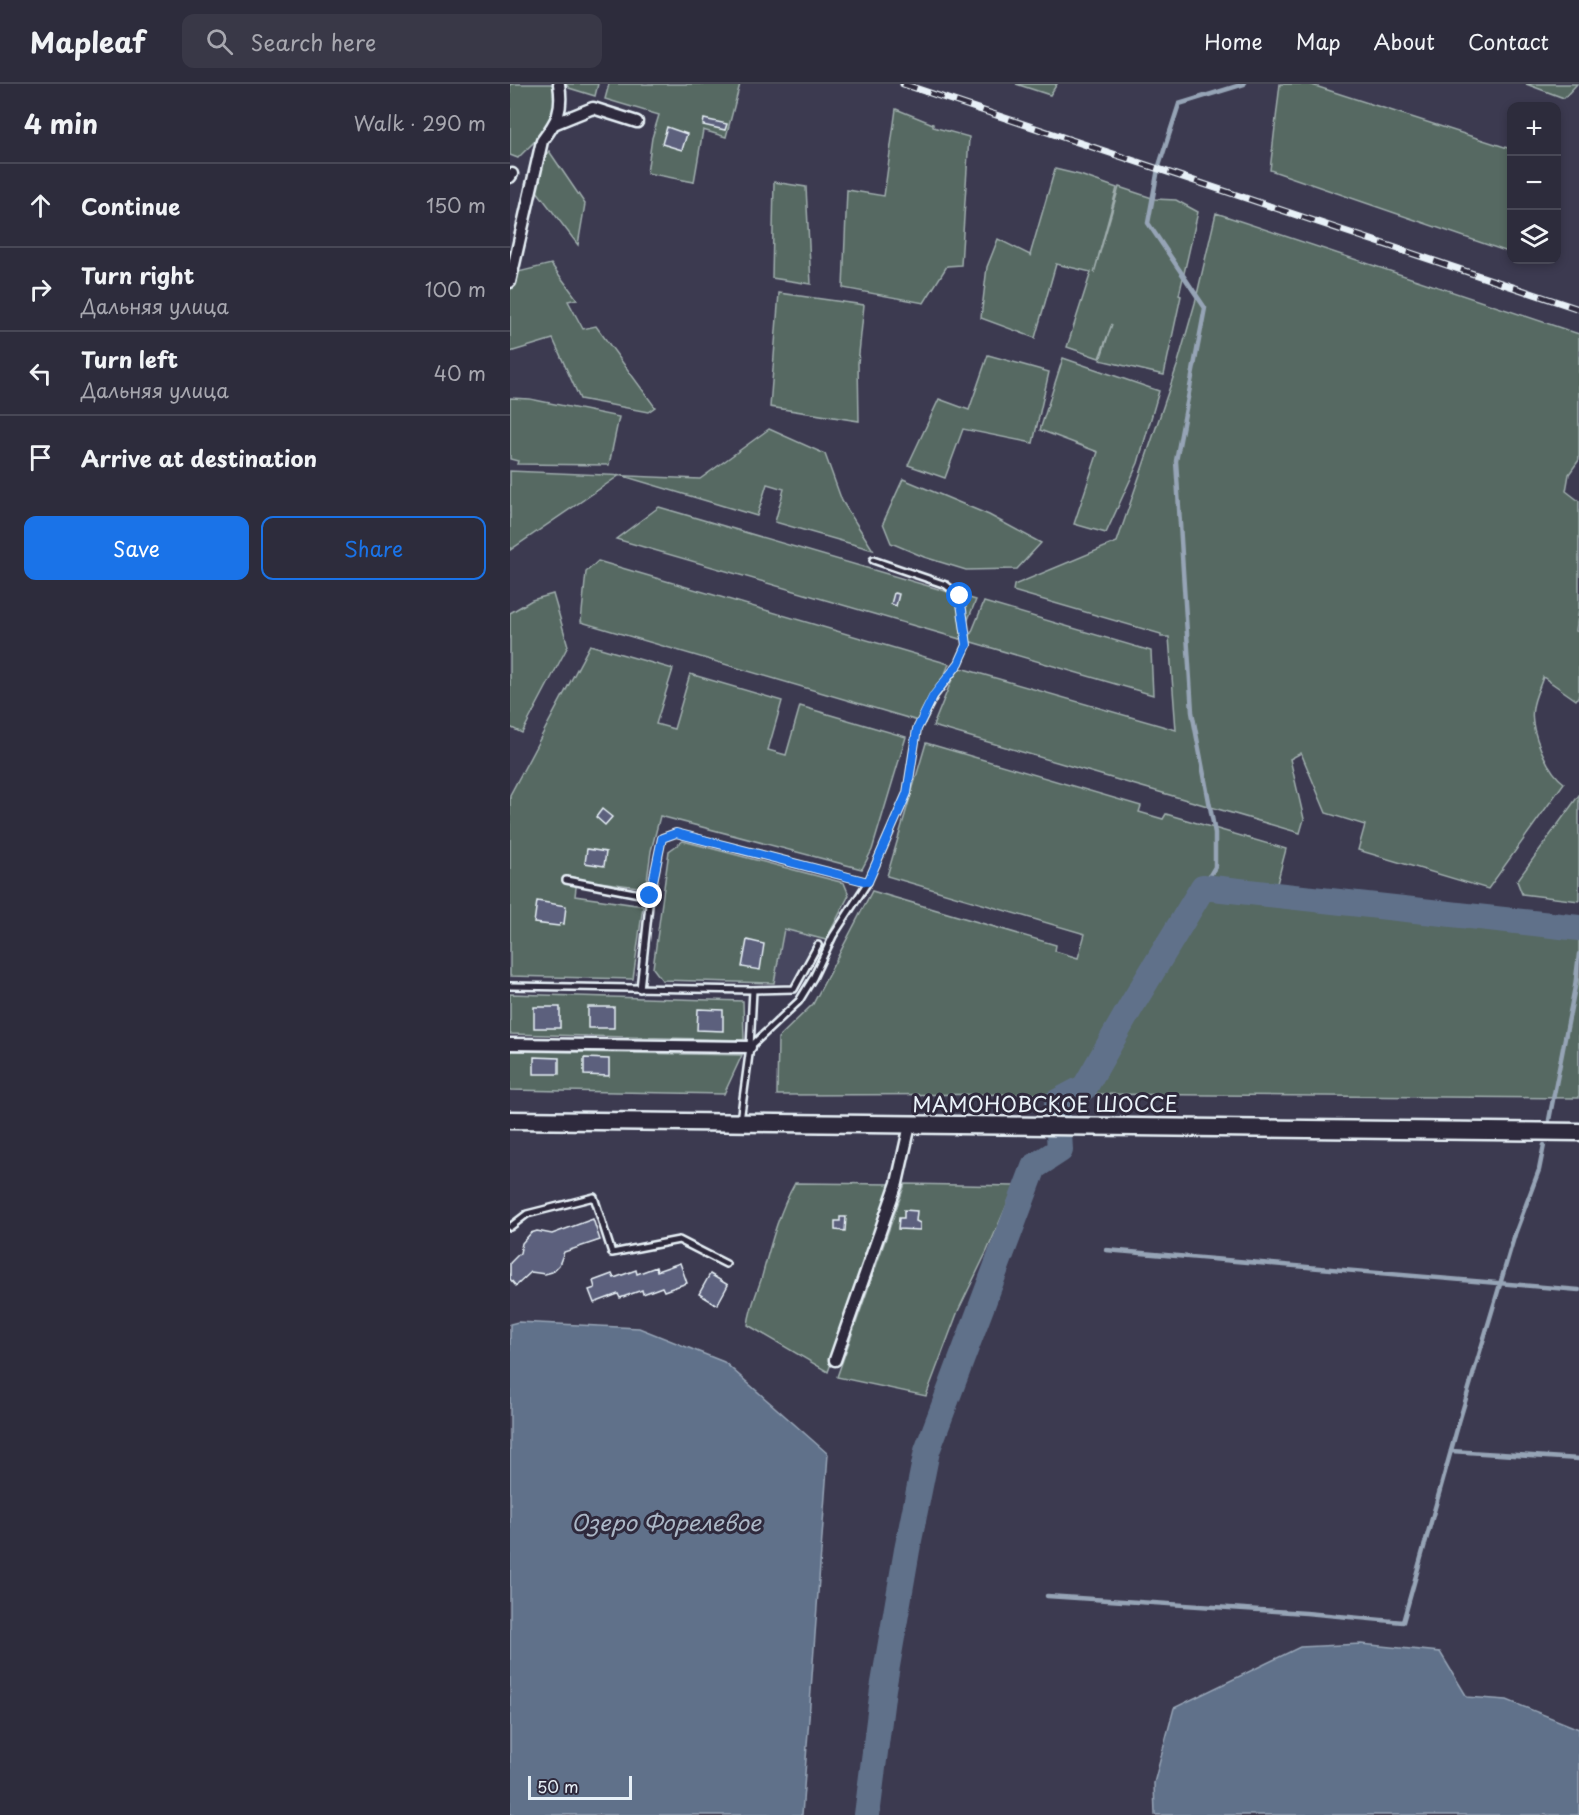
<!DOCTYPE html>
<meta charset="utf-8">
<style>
body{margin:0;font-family:"Playpen Sans",sans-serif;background:#393847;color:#f1f3f6}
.controls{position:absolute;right:18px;top:18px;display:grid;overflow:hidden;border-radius:12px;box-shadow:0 3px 9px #0003}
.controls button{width:54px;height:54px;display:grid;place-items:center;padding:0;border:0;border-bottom:2px solid #484856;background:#2d2c3c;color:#f1f3f6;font:30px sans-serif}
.scale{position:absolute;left:18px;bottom:15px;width:104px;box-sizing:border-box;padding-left:6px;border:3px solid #e8f1f8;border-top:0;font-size:16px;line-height:21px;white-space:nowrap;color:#e8f1f8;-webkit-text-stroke:4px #2f2a3d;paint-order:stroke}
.stop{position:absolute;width:18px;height:18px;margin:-14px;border:4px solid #1a73e8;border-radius:50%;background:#fff}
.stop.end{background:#1a73e8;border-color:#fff;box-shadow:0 2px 6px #0008}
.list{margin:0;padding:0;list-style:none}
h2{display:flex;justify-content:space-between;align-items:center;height:78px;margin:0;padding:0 24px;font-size:26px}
h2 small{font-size:20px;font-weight:400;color:#a7a7af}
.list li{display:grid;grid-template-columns:39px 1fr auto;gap:18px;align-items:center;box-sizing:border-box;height:84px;padding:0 24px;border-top:2px solid #484856}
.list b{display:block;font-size:22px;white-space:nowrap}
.list p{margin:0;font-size:20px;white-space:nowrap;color:#a7a7af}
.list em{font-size:20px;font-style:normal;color:#a7a7af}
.actions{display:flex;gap:12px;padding:18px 24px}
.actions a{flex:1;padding:14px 0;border:2px solid #1a73e8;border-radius:12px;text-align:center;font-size:21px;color:#1a73e8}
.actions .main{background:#1a73e8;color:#fff}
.icon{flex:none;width:33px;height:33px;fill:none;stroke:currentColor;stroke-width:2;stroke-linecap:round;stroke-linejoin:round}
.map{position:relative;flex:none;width:1069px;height:1731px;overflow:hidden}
header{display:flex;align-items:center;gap:36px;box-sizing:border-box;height:84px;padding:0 30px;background:#2d2c3c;border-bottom:2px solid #484856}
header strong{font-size:28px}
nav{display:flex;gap:33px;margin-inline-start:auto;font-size:21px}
.search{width:420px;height:54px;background:#393847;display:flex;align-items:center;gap:15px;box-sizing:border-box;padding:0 21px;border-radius:12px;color:#a7a7af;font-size:22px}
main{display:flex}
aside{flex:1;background:#2d2c3c}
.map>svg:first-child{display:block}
.built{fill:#46465e}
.green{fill:#566962;stroke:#9fadad;stroke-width:1.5}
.water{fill:#60718a;stroke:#96a4b6;stroke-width:1.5}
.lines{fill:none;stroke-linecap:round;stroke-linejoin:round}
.stream{stroke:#96a4b6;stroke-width:4.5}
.river{stroke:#60718a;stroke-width:26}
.building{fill:#5c617d;stroke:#e8f1f8;stroke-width:1.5}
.lane-casing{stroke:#e8f1f8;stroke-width:10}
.street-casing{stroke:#e8f1f8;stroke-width:15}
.primary-casing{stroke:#e8f1f8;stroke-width:21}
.lane{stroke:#2f2a3d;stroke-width:5}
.street{stroke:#2f2a3d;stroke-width:10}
.primary{stroke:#2f2a3d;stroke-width:16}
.rail-casing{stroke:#e8f1f8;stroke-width:7}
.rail{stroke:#2f2a3d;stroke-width:4.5;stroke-dasharray:14;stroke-linecap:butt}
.route{stroke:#1a73e8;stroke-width:8}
.labels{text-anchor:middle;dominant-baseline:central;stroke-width:6;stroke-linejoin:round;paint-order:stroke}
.street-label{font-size:21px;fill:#e8f1f8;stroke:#2f2a3d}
.water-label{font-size:22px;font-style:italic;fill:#abb7c6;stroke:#2f2a3d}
</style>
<header>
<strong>Mapleaf</strong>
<div class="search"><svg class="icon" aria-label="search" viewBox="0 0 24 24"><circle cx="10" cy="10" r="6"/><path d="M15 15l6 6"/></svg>Search here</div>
<nav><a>Home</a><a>Map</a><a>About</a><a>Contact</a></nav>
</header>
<main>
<aside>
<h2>4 min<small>Walk · 290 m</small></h2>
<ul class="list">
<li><svg class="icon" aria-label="ahead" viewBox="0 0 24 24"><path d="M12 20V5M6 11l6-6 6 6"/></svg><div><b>Continue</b></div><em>150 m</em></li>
<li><svg class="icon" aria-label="right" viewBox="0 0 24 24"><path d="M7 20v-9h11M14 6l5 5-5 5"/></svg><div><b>Turn right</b><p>Дальняя улица</p></div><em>100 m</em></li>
<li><svg class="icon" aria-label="left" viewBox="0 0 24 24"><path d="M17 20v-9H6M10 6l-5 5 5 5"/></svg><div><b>Turn left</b><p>Дальняя улица</p></div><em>40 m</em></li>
<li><svg class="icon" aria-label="arrive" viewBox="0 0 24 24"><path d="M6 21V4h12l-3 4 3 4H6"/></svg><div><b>Arrive at destination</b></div></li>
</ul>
<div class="actions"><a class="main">Save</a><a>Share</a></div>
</aside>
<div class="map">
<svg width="1069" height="1731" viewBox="0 0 1069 1731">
<rect width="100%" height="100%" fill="#3c3a50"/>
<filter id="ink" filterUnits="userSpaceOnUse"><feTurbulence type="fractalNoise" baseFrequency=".0167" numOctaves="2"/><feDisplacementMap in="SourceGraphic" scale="12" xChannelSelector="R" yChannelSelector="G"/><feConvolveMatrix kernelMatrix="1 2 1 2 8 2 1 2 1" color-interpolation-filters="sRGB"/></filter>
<g filter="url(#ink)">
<!-- built -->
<path class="built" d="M274,845l32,8 -24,46h-18z"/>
<!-- green -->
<g class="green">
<path d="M0,0h42c13,35 -12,51 -34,74l-8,-3z"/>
<path d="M56,0h32l-3,12 -26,-8z"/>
<path d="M99,0h131l-14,53 -23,-7 -9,52 -47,-9 5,-35 7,-23 -54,-16z"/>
<path d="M506,0h41l-7,11z"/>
<path d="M770,0h29l202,65v104l-241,-83z"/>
<path d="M1016,0h51l-13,14z"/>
<path d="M386,25l37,15v3l36,10 -8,128 -14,1 -23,37 -81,-15 4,-98 37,6z"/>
<path d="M39,67l36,53 -7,41 -51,-67z"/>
<path d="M545,85l25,6 37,13 -23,85 25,-86 36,12 21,1 22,12 -19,83 2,1 -17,79 -64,-15 12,-36 -13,34 -32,-11 24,-75 -35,-8 -21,74 -54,-20 6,-51 11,-28 34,17 -2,-1z"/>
<path d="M264,98l32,5 5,97 -39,-6z"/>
<path d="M706,129l363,121v126l-10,14 -3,17 13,10v107l-3,23 3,1v63l-3,5 -33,-23c-3,10 -9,21 -10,31 -4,21 14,63 31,75l-76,106 -130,-39 7,-25 -39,-12 -25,-60 -11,6 14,60 -4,14 -367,-107 24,-59 219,63 -7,-93h-8v-3l-148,-43 1,-6 103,-43 60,-176 18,-63z"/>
<path d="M41,180l26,35 -9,2 15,28 13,-3 59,81 -7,5 -68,-13 -27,-60 -43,13v-78z"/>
<path d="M269,209l85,12 -6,58 1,58 -89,-14z"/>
<path d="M478,271l61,17 -16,71 -70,-14 -18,49 -37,-13 31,-66 30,11z"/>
<path d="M553,274l96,33 -21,72 -32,70 -32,-9 24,-72 -58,-22z"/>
<path d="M0,314l20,1 89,18 -10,48 -92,-1 1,-3 -8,-2z"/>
<path d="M259,345l56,25 17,47 31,49 -98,-28 9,-33 -17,-5 -10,32 -137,-41 -110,75v-79l190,8z"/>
<path d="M393,395l86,36 52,28 -24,26 -51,1 -42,-13 -33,-14 -8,-20z"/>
<path d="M149,423l317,93 -16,39 -344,-100z"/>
<path d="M88,477l351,103 -24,59 -344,-101 5,-50z"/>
<path d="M43,510l15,52 -46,87 -12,-6v-114l22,-13z"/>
<path d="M474,518l167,49 2,44 -185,-54z"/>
<path d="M80,561l83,24 -17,55 18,5 16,-55 92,27 -14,49 18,5 14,-49 106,31 -34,113 -10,19 -202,-53 -9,35 -5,37 -69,-9 -2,17 68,10 -10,73 -123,-3v-181z"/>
<path d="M416,659l215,63 -2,6 24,7 3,-5 120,35 -10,38 303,33v178l-499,-4 -303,1 1,-57 35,-34 59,-113 184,54 -1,6 23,7 7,-24 -198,-58z"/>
<path d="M1069,711v106l-57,-7 -5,-13z"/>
<path d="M173,757l161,42 5,12 -23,45 -42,-11 -10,54 -112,-3 -9,-12 16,-117z"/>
<path d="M0,910l233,7 1,39 -234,-6z"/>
<path d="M0,967l232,4 -18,39 -214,-4z"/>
<path d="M285,1099l100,1 -67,188 -80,-47c2,-17 8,-30 13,-45 9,-33 17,-67 34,-97z"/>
<path d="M395,1100l110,2 -28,65 -29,60 -32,85 -89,-19z"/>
</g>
<!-- water -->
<g class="water">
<path d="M8,1238l121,6 85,34 104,92 -26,361h-292v-491z"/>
<path d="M851,1560l79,8 27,45 40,3 72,29v86h-424l-1,-32 20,-75 126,-61z"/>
</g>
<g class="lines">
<!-- stream -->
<g class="stream">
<path d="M693,803l12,-20v-34l-23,-121 -16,-251 29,-153 -57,-85 10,-54 21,-65 65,-20"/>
<path d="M1039,1036l26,-133 4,-33"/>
<path d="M596,1166l473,40"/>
<path d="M941,1367l128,8"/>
<path d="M537,1512l259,17 97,9 56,-200 56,-188 24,-64 5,-25"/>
</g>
<!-- river -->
<path class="river" d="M357,1731l16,-126 24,-139 20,-99 107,-284 26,-17 -3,-48 28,-15 48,-84 70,-116 376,41"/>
</g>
<!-- building -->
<g class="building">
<path d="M194,35l23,5 -2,6 -22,-5z"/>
<path d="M157,43l20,7 -5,16 -20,-6z"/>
<path d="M384,509l5,1 -3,12 -5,-2z"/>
<path d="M92,725l10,8 -7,8 -9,-8z"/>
<path d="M77,765l19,3 -2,14 -19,-3z"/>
<path d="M27,817l29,5 -2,18 -3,-1 -2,3 -25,-3z"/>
<path d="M237,856l17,4 -4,26 -18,-3z"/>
<rect x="24" y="923" width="26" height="21"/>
<rect x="78" y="923" width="26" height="21"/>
<path d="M188,925l25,1v21l-26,-1z"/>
<path d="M24,973l25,1v16h-25z"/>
<path d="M74,974l25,1v17l-25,-1z"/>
<path d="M394,1126l13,1 -1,10 4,2v7l-22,-1 1,-11h5z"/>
<path d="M330,1133h6l-1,14 -10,-1v-9h5z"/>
<path d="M83,1135l7,21 -36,12 -5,13 -7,7 -7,2 -14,-2 -15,14 -6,-7v-16l10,-10 2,-10 9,-10 6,-2 15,3z"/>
<path d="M170,1179l7,20 -23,8 -2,-4 -19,7 -1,-4 -22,8 -2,-4 -24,9 -5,-13 6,-2 -2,-7 19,-7 2,4 22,-8 1,4 19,-7 1,4z"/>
<path d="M200,1190l18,11 -11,20 -18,-11z"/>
</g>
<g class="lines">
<!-- lane casing -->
<g class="lane-casing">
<g id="lane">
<path d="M56,796l84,16"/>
<path d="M0,902l243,4 41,-1 24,-44"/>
<path d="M130,905l10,-93 12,-58 14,-5 192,49"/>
<path d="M240,963l49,-46 14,-23 20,-42 35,-54 39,-89 10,-64 17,-33 25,-33 8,-18 -7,-49 -14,-11 -73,-25"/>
<path d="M230,1037l10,-74 3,-57"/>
<path d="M0,1143l17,-13 67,-17 18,56 67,-13 47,24"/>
</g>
</g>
<!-- street casing -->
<g class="street-casing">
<g id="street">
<path d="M46,39l37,-15 44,14"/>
<path d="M0,93l2,-3"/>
<path d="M0,198l32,-141c16,-21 21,-31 17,-57"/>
<path d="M0,960l240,3"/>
<path d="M325,1276l62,-177 13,-58"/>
</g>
</g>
<!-- primary casing -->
<g class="primary-casing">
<path id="primary" d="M0,1036l1069,12"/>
</g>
<!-- lane -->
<use href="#lane" class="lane"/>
<!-- street -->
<use href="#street" class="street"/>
<!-- primary -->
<use href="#primary" class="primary"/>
<!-- rail casing -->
<g class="rail-casing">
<path id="rail" d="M393,0l676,225"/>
</g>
<!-- rail -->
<use href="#rail" class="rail"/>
</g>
</g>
<g class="lines" filter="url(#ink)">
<!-- route -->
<path class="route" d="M140,812l12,-58 14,-5 192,49 39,-89 10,-64 16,-33 26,-33 8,-18 -7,-49"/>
</g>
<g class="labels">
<!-- street labels -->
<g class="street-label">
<text x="535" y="1019">МАМОНОВСКОЕ ШОССЕ</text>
</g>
<!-- water labels -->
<g class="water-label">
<text x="156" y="1437">Озеро Форелевое</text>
</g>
</g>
</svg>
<div class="controls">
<button>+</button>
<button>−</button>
<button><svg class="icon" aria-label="layers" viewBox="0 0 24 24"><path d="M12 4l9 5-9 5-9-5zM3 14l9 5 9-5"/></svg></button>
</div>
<div class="scale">50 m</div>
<div class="stop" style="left:450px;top:512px"></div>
<div class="stop end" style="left:140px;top:812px"></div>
</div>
</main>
